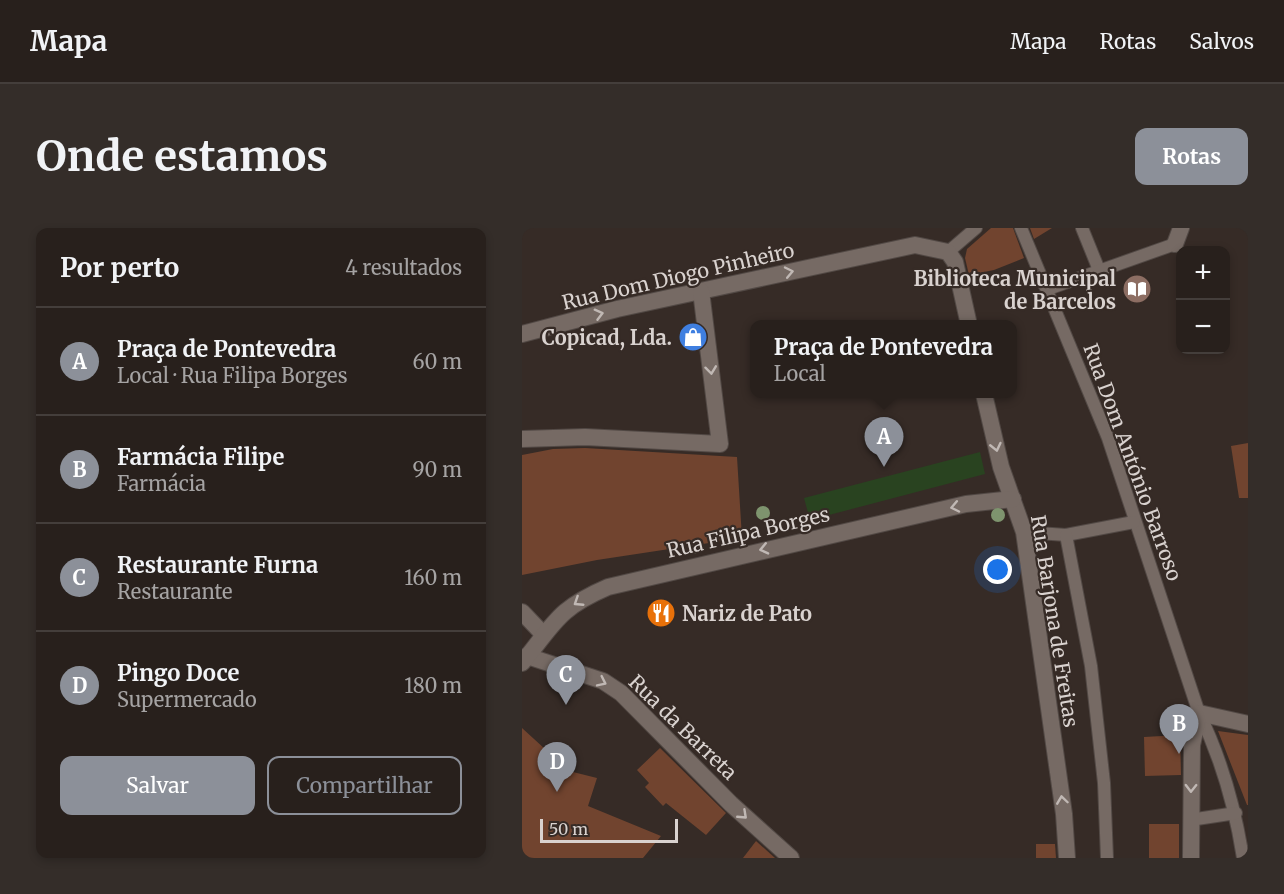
<!DOCTYPE html>
<html lang="pt">
<meta charset="utf-8">
<style>
body{margin:0;font-family:Merriweather,serif;background:#342d29;color:#f1f3f6}
.controls{position:absolute;right:18px;top:18px;display:grid;overflow:hidden;border-radius:12px;box-shadow:0 3px 9px #0003}
.controls button{width:54px;height:54px;display:grid;place-items:center;padding:0;border:0;border-bottom:2px solid #443e3b;background:#28201c;color:#f1f3f6;font:30px sans-serif}
.scale{position:absolute;left:18px;bottom:15px;width:138px;box-sizing:border-box;padding-left:6px;border:3px solid #d9d2cf;border-top:0;font-size:16px;line-height:21px;white-space:nowrap;color:#d9d2cf;-webkit-text-stroke:4px #362b26;paint-order:stroke}
.you{position:absolute;left:476px;top:342px;width:21px;height:21px;margin:-15px;border:4px solid #fff;border-radius:50%;background:#1a73e8;box-shadow:0 0 0 9px #1a73e833}
.badge{display:grid;place-items:center;width:39px;height:39px;border-radius:50%;background:#8c9099;color:#fff;font-size:20px;font-weight:700}
.pin{position:absolute;translate:-50% -50px;filter:drop-shadow(0 2px 3px #0008)}
.pin::after{content:'';position:absolute;top:32px;width:21px;height:18px;background:inherit;clip-path:polygon(0 0,100% 0,50% 100%)}
.popup{position:absolute;left:228px;top:92px;width:267px;height:78px;box-sizing:border-box;display:grid;place-content:center;border-radius:12px;background:#28201c;filter:drop-shadow(0 2px 4px #0005);font-size:20px;white-space:nowrap;color:#a5a3a3}
.popup b{font-size:22px;color:#f1f3f6}
.popup::after{content:'';position:absolute;left:50%;top:100%;margin-left:-12px;border:12px solid transparent;border-top-color:#28201c}
.list{margin:0;padding:0;list-style:none}
h2{display:flex;justify-content:space-between;align-items:center;height:78px;margin:0;padding:0 24px;font-size:26px}
h2 small{font-size:20px;font-weight:400;color:#a5a3a3}
.list li{display:grid;grid-template-columns:39px 1fr auto;gap:18px;align-items:center;box-sizing:border-box;height:108px;padding:0 24px;border-top:2px solid #443e3b}
.list b{display:block;font-size:22px;white-space:nowrap}
.list p{margin:0;font-size:20px;white-space:nowrap;color:#a5a3a3}
.list em{font-size:20px;font-style:normal;color:#a5a3a3}
.actions{display:flex;gap:12px;padding:18px 24px}
.actions a{flex:1;padding:14px 0;border:2px solid #8c9099;border-radius:12px;text-align:center;font-size:21px;color:#8c9099}
.actions .main{background:#8c9099;color:#fff}
.map{position:relative;flex:none;width:726px;height:630px;overflow:hidden;border-radius:12px}
header{display:flex;align-items:center;gap:36px;box-sizing:border-box;height:84px;padding:0 30px;background:#28201c;border-bottom:2px solid #443e3b}
header strong{font-size:28px}
nav{display:flex;gap:33px;margin-inline-start:auto;font-size:21px}
.intro{display:flex;align-items:center;justify-content:space-between;box-sizing:border-box;height:144px;padding:0 36px}
h1{margin:0;font-size:42px}
.button{padding:15px 27px;border-radius:12px;background:#8c9099;color:#fff;font-size:21px;font-weight:700}
main{display:flex;gap:36px;padding:0 36px}
aside{flex:1;background:#28201c;border-radius:12px;box-shadow:0 3px 9px #0003}
.map>svg:first-child{display:block}
.green{fill:#294320}
.building{fill:#71442f}
.lines{fill:none;stroke-linecap:round;stroke-linejoin:round}
.pedestrian-casing{stroke:#524945;stroke-width:14}
.minor-casing{stroke:#524945;stroke-width:18}
.pedestrian{stroke:#766a64;stroke-width:12}
.minor{stroke:#766a64;stroke-width:16}
.tree{fill:#7e946e}
.oneway{stroke:#c0b8b4}
.labels{text-anchor:middle;dominant-baseline:central;stroke-width:4.5;stroke-linejoin:round;paint-order:stroke}
.street-label{font-size:20px;fill:#d9d2cf;stroke:#362b26}
.poi-label{font-size:20px;font-weight:bold;fill:#d9d2cf;stroke:#362b26;text-anchor:end}
</style>
<header>
<strong>Mapa</strong>
<nav><a>Mapa</a><a>Rotas</a><a>Salvos</a></nav>
</header>
<div class="intro"><h1>Onde estamos</h1><a class="button">Rotas</a></div>
<main>
<aside>
<h2>Por perto<small>4 resultados</small></h2>
<ul class="list">
<li><span class="badge">A</span><div><b>Praça de Pontevedra</b><p>Local · Rua Filipa Borges</p></div><em>60 m</em></li>
<li><span class="badge">B</span><div><b>Farmácia Filipe</b><p>Farmácia</p></div><em>90 m</em></li>
<li><span class="badge">C</span><div><b>Restaurante Furna</b><p>Restaurante</p></div><em>160 m</em></li>
<li><span class="badge">D</span><div><b>Pingo Doce</b><p>Supermercado</p></div><em>180 m</em></li>
</ul>
<div class="actions"><a class="main">Salvar</a><a>Compartilhar</a></div>
</aside>
<div class="map">
<svg width="726" height="630" viewBox="0 0 726 630">
<rect width="100%" height="100%" fill="#362b26"/>
<!-- green -->
<path class="green" d="M458,224l5,22 -175,46 -6,-22z"/>
<!-- building -->
<g class="building">
<path d="M469,0h22l11,30 -30,12 -25,5 -4,-17 2,-9z"/>
<path d="M508,0h22l-18,11z"/>
<path d="M726,215v55h-9l-8,-52z"/>
<path d="M63,220l152,9 5,81 -145,22 -75,15v-120l31,-6z"/>
<path d="M0,500l47,43 28,7 -9,28 73,30 -18,22h-121z"/>
<path d="M696,503l30,4v70h-1z"/>
<path d="M658,507l1,40 -36,1 -1,-39z"/>
<path d="M138,520l66,65 -20,22 -40,-32 -3,3 -18,-19 4,-4 -12,-13z"/>
<rect x="627" y="596" width="30" height="34"/>
<path d="M234,613l19,17h-32z"/>
<path d="M514,616h19l1,14h-20z"/>
</g>
<g class="lines">
<!-- pedestrian casing -->
<g class="pedestrian-casing">
<g id="pedestrian">
<path d="M499,0l87,210 91,275c23,47 36,94 44,145"/>
<path d="M560,0l17,42"/>
<path d="M426,24l28,-24"/>
<path d="M526,61l127,-45"/>
<path d="M502,304l42,3 68,-13"/>
<path d="M544,307l25,131 13,117 3,75"/>
<path d="M668,592l46,-7"/>
</g>
</g>
<!-- minor casing -->
<g class="minor-casing">
<g id="minor">
<path d="M653,16l6,-16"/>
<path d="M0,106l95,-25 298,-64 33,7 7,10 14,63"/>
<path d="M462,166l17,73 23,65 40,282 3,44"/>
<path d="M0,211l63,-2 135,7 -19,-153"/>
<path d="M0,384l21,22"/>
<path d="M5,428l76,25 18,12 110,111 60,54"/>
<path d="M0,435c33,-40 35,-54 86,-76l358,-83 47,-5"/>
<path d="M669,630l1,-113 7,-32 49,11"/>
</g>
</g>
<!-- pedestrian -->
<use href="#pedestrian" class="pedestrian"/>
<!-- minor -->
<use href="#minor" class="minor"/>
</g>
<!-- trees -->
<g class="tree">
<circle cx="241" cy="285" r="7"/>
<circle cx="476" cy="287" r="7"/>
<circle cx="172" cy="319" r="7"/>
</g>
<!-- one-way arrows -->
<defs><path id="oneway-chevron" d="M-2-3.5L2.5 0L-2 3.5" fill="none" stroke-width="1.6" stroke-linecap="round" stroke-linejoin="round" transform="scale(1.5)"/></defs>
<g class="oneway">
<use href="#oneway-chevron" transform="translate(267 44) rotate(-12)"/>
<use href="#oneway-chevron" transform="translate(77 86) rotate(-15)"/>
<use href="#oneway-chevron" transform="translate(189 142) rotate(83)"/>
<use href="#oneway-chevron" transform="translate(474 219) rotate(77)"/>
<use href="#oneway-chevron" transform="translate(433 279) rotate(168)"/>
<use href="#oneway-chevron" transform="translate(242 321) rotate(167)"/>
<use href="#oneway-chevron" transform="translate(56 374) rotate(147)"/>
<use href="#oneway-chevron" transform="translate(80 454) rotate(26)"/>
<use href="#oneway-chevron" transform="translate(669 560) rotate(91)"/>
<use href="#oneway-chevron" transform="translate(540 572) rotate(-98)"/>
<use href="#oneway-chevron" transform="translate(221 587) rotate(43)"/>
</g>
<!-- icons -->
<defs>
<g id="library-disc" transform="scale(1.5)"><circle r="9.5" fill="#8d6e63" stroke="#362b26"/><path d="M-6-4Q-3-5.5-.7-3.5V5Q-3 3-6 4ZM6-4Q3-5.5 .7-3.5V5Q3 3 6 4Z" fill="#fff"/></g>
<g id="shop-disc" transform="scale(1.5)"><circle r="9.5" fill="#3f7fe0" stroke="#362b26"/><path d="M-5-2.5h2.3a2.7 3.5 0 0 1 5.4 0H5L5.5 6h-11ZM-1.5-2.5h3a1.5 2.3 0 0 0-3 0Z" fill="#fff"/></g>
<g id="restaurant-disc" transform="scale(1.5)"><circle r="9.5" fill="#e8710a" stroke="#362b26"/><path d="M-5-6h1v4h1v-4h1v4h1v-4h1v5L-1.5 .5V6h-2V.5L-5-1ZM5-6V6H3V1.5H1.5Q1.5-4 5-6Z" fill="#fff"/></g>
</defs>
<g fill-rule="evenodd">
<use href="#library-disc" x="615" y="61"/>
<use href="#shop-disc" x="171" y="109"/>
<use href="#restaurant-disc" x="139" y="385"/>
</g>
<g class="labels">
<!-- street labels -->
<g class="street-label">
<text transform="translate(156 48) rotate(-13)">Rua Dom Diogo Pinheiro</text>
<text transform="translate(611 234) rotate(70)">Rua Dom António Barroso</text>
<text transform="translate(226 304) rotate(-13)">Rua Filipa Borges</text>
<text transform="translate(533 393) rotate(81)">Rua Barjona de Freitas</text>
<text transform="translate(161 499) rotate(44)">Rua da Barreta</text>
</g>
<!-- poi labels -->
<g class="poi-label">
<text x="594" y="50">Biblioteca Municipal<tspan x="594" dy="23">de Barcelos</tspan></text>
<text x="150" y="109">Copicad, Lda.</text>
<text x="160" y="385" text-anchor="start">Nariz de Pato</text>
</g>
</g>
</svg>
<div class="controls">
<button>+</button>
<button>−</button>
</div>
<div class="scale">50 m</div>
<div class="you"></div>
<div class="pin badge" style="left:362px;top:239px">A</div>
<div class="popup"><b>Praça de Pontevedra</b>Local</div>
<div class="pin badge" style="left:657px;top:526px">B</div>
<div class="pin badge" style="left:44px;top:477px">C</div>
<div class="pin badge" style="left:35px;top:564px">D</div>
</div>
</main>
